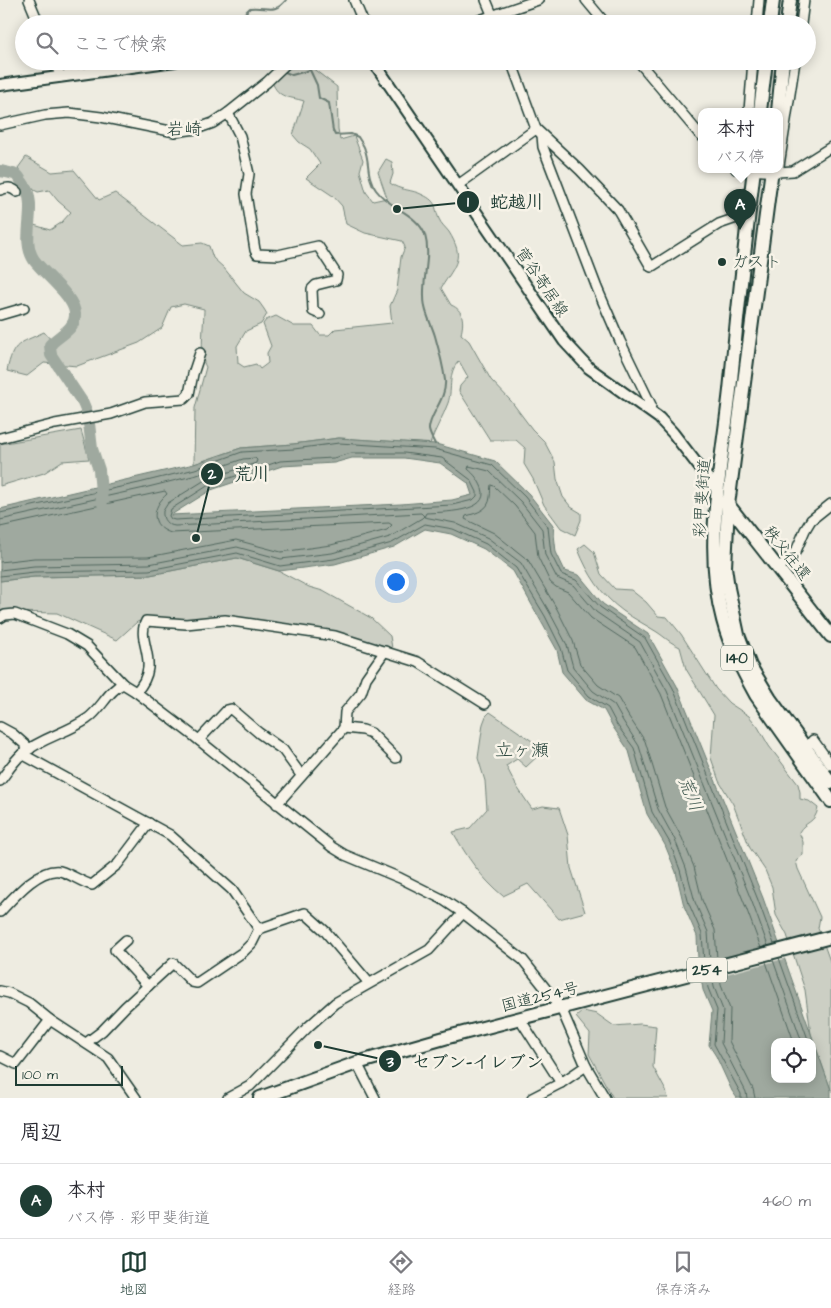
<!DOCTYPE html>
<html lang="ja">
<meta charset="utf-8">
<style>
body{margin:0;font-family:"Architects Daughter","Klee One",sans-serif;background:#f2f2f3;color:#2b2b33}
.controls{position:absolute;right:15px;bottom:15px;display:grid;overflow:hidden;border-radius:10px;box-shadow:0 2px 12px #0003}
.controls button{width:45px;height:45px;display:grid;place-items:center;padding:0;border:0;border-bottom:1px solid #e1e1e2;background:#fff;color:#2b2b33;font:25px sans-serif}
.scale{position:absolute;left:15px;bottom:12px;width:108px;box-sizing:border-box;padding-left:5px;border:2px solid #1f3d34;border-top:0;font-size:14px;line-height:18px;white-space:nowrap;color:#1f3d34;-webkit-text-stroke:4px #f7f3e8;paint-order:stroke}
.you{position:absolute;left:395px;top:581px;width:18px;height:18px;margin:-12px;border:4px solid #fff;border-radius:50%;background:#1a73e8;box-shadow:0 0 0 8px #1a73e833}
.badge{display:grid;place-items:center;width:32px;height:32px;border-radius:50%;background:#1f3d34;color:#fff;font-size:16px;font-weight:700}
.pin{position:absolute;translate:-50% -41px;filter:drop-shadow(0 1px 2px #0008)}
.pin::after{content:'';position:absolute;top:26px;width:18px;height:15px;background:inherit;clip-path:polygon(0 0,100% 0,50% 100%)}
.popup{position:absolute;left:698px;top:108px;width:85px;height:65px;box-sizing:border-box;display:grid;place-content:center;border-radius:10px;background:#fff;filter:drop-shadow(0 1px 4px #0005);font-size:16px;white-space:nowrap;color:#7c7c81}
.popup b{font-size:19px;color:#2b2b33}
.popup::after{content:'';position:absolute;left:50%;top:100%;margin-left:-10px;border:10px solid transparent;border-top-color:#fff}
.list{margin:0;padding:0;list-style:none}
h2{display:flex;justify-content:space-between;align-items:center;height:65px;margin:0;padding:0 20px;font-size:21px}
h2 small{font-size:16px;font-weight:400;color:#7c7c81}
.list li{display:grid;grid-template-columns:32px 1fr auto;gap:15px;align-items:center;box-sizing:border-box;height:75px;padding:0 20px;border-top:1px solid #e1e1e2}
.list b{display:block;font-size:19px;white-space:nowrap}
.list p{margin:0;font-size:16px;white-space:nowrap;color:#7c7c81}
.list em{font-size:16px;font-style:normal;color:#7c7c81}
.icon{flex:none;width:28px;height:28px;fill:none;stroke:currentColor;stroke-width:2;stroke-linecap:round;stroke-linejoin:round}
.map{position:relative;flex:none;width:831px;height:1098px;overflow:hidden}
.search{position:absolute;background:#fff;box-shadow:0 2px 12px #0003;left:15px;right:15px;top:15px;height:55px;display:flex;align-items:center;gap:12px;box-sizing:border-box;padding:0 18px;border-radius:28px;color:#7c7c81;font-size:19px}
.sheet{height:140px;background:#fff}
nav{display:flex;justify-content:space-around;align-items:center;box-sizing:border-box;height:70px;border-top:1px solid #e1e1e2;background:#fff;font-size:14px;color:#7c7c81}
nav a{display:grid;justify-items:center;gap:2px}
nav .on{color:#1f3d34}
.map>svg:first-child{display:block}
.green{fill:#cccfc4;stroke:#76867c}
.water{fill:#9fa99f;stroke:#6c7e74;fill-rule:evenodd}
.pier{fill:#eeece1}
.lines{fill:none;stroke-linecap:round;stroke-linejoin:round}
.shore{stroke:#52685f;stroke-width:1}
.stream{stroke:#6c7e74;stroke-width:2}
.river{stroke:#9fa99f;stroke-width:12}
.minor-casing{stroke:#1f3d34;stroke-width:12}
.major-casing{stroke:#1f3d34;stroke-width:14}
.highway-casing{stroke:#1f3d34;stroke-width:16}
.minor{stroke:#f7f3e8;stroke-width:9}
.major{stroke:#f7f3e8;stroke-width:10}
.highway{stroke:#f7f3e8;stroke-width:12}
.poi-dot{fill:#1f3d34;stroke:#f7f3e8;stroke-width:2}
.labels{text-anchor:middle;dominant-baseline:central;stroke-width:5;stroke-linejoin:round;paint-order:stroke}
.shield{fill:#f7f3e8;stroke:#60746a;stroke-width:1}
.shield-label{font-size:15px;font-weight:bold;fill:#1f3d34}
.poi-label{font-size:16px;fill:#1f3d34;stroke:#f7f3e8;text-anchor:start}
.street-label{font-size:16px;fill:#1f3d34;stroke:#f7f3e8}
.neighbourhood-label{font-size:18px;fill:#1f3d34;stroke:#f7f3e8}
.water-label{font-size:18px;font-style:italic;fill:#3f584f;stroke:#f7f3e8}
.leader{fill:none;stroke:#1f3d34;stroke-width:2}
.callout-dot{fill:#1f3d34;stroke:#f7f3e8;stroke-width:2}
.mark-label{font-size:15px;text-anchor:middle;font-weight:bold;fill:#fff}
.callout-label{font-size:18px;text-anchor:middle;font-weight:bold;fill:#1f3d34;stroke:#f7f3e8;stroke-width:5;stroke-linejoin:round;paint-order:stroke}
</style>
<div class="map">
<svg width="831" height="1098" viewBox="0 0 831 1098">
<rect width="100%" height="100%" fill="#eeece1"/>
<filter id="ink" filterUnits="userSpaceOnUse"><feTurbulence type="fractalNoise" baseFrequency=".02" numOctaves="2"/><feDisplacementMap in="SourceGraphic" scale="10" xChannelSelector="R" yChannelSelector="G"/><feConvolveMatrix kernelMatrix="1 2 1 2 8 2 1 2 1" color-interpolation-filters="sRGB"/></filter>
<g filter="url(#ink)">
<!-- green -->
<g class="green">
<path d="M307,64l30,23 1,42 2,11 14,-4 9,24 -3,11 6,21 7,9 14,-3 -9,-26 8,-13 6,3 1,12 -3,9c10,8 22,6 33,12 15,7 11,12 16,24 2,5 7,9 10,13 16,26 7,32 -8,56l10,17c13,5 13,17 10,29l8,7 22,39 20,21 21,28 12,12 11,21 2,17 6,18 8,10 10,6v7l-6,15 -14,-7 -17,-23 -11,-26 -9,-15 1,-16 -9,-8h-26l-31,-49 1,-5 8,-9 -9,-16c-12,12 -6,27 -11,42 -5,14 -13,26 -18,41l-91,-6 -46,6 -52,4 -47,16 1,-56 11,-41c-7,-10 -2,-44 -2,-58l-20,-5 -13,3 -9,21 -23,15 -62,23 -33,-3 -17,13 -20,-5c6,-29 12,-27 37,-39l7,8c12,-4 30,-11 27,-27 -1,-6 -4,-10 -5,-16l-38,-39 -5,-17 1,-17 19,6 11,-7 10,-11 -13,-11 -9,-11 -11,2 -4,-2 -16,-22 8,-11 26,15 22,-2 25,30 16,-7 68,52 19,-2 7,3 4,12 11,10 20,25 15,9 5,7 3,5 -6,10 -15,7 -9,15 1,17 6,4 12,-3 4,5 8,-6 -1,-10 4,-7 -8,-22 3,-4 10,-4 18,10h19l7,9h9l6,-6 57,-6 -2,-17 7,-16 4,-33 4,-10 -3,-6 -37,-8 -19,-9 -4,-18 -9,-10 -27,-18 14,-14 -10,-15 -11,-7 -6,-7 11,-34c-16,-5 -25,-2 -32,-19l20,-17z"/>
<path d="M81,430l8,29 -27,2 -18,12 -44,13v-42z"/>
<path d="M585,544l9,8 7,22 14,15 16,1 15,12 12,14 9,1 14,17 35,55 13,14 20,13 9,11 11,19 29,38 2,8v7l9,2 9,7c-3,16 -13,13 -19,24l4,10v13l-7,6 2,8 22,48 -2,11 13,36v126l-20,-56 -6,-44 -4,-12 -14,-43 -11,-20 -4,-28 -7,-17 -15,-22 -17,-44 -14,-23 -8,-23 3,-43 -28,-46 -6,-22c-11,-5 -14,-9 -23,-15 -11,-7 -23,-13 -34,-21 -22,-16 -35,-37 -45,-62z"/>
<path d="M237,558l42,13 30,16 14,4 48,27 19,18 2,12 -46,-13 -37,-7 -82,-12 -31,4 -41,-2 -18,4 -20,18 -60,-27 -46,-1 -11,2v-33l34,-4 116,-2z"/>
<path d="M490,712l45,31 7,9 -16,15 -9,-8 -11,7 11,21 15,22 11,-3 16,2 9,27 3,33 14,44 -26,7 -31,-35 -25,12c-22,-18 -36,-39 -50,-64l17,-4 17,-19 -2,-28 -7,-23 5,-34 3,-8z"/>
<path d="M583,1011l14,3 17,12 26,-2 16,2 -3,41 13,24 2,7h-55l-24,-44 1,-20 -14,-17z"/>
</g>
<!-- water -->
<path class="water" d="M339,438l97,6 59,17 34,33 24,31 3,27 9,19 14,4 24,29 45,30 29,52 86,212 68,192v8h-94l-5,-7 -16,-35 -7,-11 3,-34 -9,-21 -5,-31 -1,-23 -13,-30 -8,-34 -11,-27 -18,-31 -18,-63 -16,-24 -9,-17 -18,-10 -24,-28 -5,-22 -44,-79 -29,-22 -33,-15 -26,-5 -31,18 -59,17 -56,7 -42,-13 -87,17 -116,2 -34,4v-72l194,-45 47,-16 52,-4zM352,458h52l36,5 28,20 4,12 -20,5 -51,4 -230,11 40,-25 71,-24 52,-3zM775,1042h37v37h-37z"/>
<!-- pier -->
<path class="pier" d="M781,942l6,16 -88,23 -2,-16z"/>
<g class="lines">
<!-- shore -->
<g class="shore">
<path d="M352,453h52l38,5 29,22 6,12v4l-4,4 -21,5 -277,15 -4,-1 -2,-3 2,-7 38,-24 71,-24 53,-3z"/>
<path d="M0,513l139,-30 56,-14 47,-17 52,-3 45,-6 96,6 57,16 33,32 23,30 3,27 10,20 15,6 24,27 45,31 28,50 85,212 16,44"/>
<path d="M0,520l140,-31 57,-14 46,-16 12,-1 2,2 -1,3 -51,17 -37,23 -5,8c-1,9 4,14 12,15l246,-13 3,3 -2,2 -32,19 -58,16 -51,6 -44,-12 -88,17 -115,2 -34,4"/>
<path d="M0,527l165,-36 2,3c-15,13 -18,32 4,39l218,-10 3,2 -5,5 -56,15 -50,7 -45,-12 -88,17 -114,1 -34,4"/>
<path d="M0,576l34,-4 115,-2 88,-17 43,13 54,-7 58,-16 33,-19 28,5 33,15 30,24 29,48 16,32 6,22 22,26 19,12 9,17 17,23 18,64 18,31 10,27 9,34 13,30 2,28"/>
<path d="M779,958l30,84"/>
<path d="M717,959l-2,-29 -13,-30 -8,-33 -12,-29 -17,-31 -20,-66 -16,-24 -11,-19 -20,-13 -18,-21 -7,-23 -16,-32 -29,-49 -34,-27 -29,-14 1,-3c11,-3 23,-6 24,-19 1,-5 0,-8 1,-12l3,1 21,20 20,26 3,25 12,25 6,5 12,5 23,26 44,29 26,47 84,211 16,43"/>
<path d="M773,960l29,82"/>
<path d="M710,961l-2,-29 -13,-30 -9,-34 -11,-28 -17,-31 -19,-63 -16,-25 -9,-16 -21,-14 -20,-24 -6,-22 -17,-32 -29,-50 -33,-25 -33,-15 -31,-6 2,-4c15,-1 65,0 56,-25 -4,-9 -7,-13 -14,-19l1,-3 20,5 32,31 21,27 3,26 12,23 16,7 23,27 44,30 27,49 85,211 16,44"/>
<path d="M766,962l28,80"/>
<path d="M720,974l1,11 9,24 -1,32 24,48 2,9"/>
<path d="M712,976l2,11 9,23 -2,33 25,49 1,6"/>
<path d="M706,977l2,11 9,22 -3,34 27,50v4"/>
</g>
<!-- stream -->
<g class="stream">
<path d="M242,24v-8l8,-8c16,-2 24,7 36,-8"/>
<path d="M250,61h4"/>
<path d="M260,61l17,6"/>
<path d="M283,71l9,4 18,-5 7,15 2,13 10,5 4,28 2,4 16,-1 7,3c2,4 6,8 7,13 5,14 1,26 11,40 14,19 42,24 49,45 7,24 -5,48 0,72 2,10 7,19 10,29 4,14 8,30 10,44 2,19 -17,36 -16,50 1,5 4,10 6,14"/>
</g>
<!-- river -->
<path class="river" d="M0,171c5,1 14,2 18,5 2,2 3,5 5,7 17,23 -4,55 11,77 10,14 41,37 41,54 1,15 -16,21 -25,31l1,10 32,48 5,12 4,34 7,21 3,32"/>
<!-- minor casing -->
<g class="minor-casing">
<g id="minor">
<path d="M29,0l10,24"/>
<path d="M354,0l10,24"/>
<path d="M486,0l10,24"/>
<path d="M586,0l20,24"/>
<path d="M468,24l70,-24"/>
<path d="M757,24l2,-24"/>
<path d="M801,24l3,-24"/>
<path d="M54,61l7,16"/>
<path d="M511,61l25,68 44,41 38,40 33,57 68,-43 29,-10"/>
<path d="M638,61l63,75"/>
<path d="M749,111l4,-50"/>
<path d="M228,113l12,23 9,38 -3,20 9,56 2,4 21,1 40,-9 19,29 -1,5 -20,5 -4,4 1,22 7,3"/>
<path d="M0,125l45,-10 24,-2 32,4 74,15 21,-3 17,-6 15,-10 39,-31 22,-21"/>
<path d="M542,135l1,12 54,141 23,53 31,64 -2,6"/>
<path d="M736,169l42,3 15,-1 38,-24"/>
<path d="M778,172l17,-111"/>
<path d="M458,185l78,-56"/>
<path d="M0,190c7,-3 11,-3 17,2"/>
<path d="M0,315l24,-7"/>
<path d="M0,438l55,-14 56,-10 34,-12 39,-3 5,-5 4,-20 7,-21"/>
<path d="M778,569l18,-18 9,-21 6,-10 20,-16"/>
<path d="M0,618l5,-3 10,-1 52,20 20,12 36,38"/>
<path d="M136,692c27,-29 -1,-50 10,-71l40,3 39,-4 110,16 83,26 67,42"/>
<path d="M0,727l13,7 17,15"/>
<path d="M344,728l19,2 8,3 25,25"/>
<path d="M199,740l28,-30 4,-1 28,24 24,17 18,25"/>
<path d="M803,751l10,-11 18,25"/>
<path d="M22,754l148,81 62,55 27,39"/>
<path d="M0,781c7,-9 13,-19 22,-27 19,-16 45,-21 65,-35 14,-9 21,-29 36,-35l13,8 59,45 137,110 13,8 55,23 42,21 21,14 60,47 38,48 25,58 19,32"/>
<path d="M277,804l67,-76 1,-16 16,-19 5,-15 19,-27"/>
<path d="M0,912c13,-14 39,-45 60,-41 11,3 21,11 32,14l26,-21 31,-41"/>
<path d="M126,940l-11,10 33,36"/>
<path d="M0,991l9,2 20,10 21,17 58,38 28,40"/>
<path d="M520,1019l41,64"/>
<path d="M86,1043l16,-12 23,-24 48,-44 19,19 5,1 46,-31 9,-9 7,-14 46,-16 20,18 44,52"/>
<path d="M0,1056l16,8 34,-44"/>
<path d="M357,1063l18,35"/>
<path d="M228,1098l22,-12 58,-59 27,-24 94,-53 34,-37"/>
<path d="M532,1098l29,-15 25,-17"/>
</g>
</g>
<!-- major casing -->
<g class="major-casing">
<g id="major">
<path d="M373,61l191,280 25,27 70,50 14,15 44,57"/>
<path d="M0,85l175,-24"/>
</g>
</g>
<!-- highway casing -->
<g class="highway-casing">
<g id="highway">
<path d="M770,24l3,-24"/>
<path d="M787,24l3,-24"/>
<path d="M760,111l6,-50"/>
<path d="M778,111l5,-50"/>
<path d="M754,169c-9,74 -17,148 -24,221 -8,73 -27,158 -7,230 7,27 20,51 33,75l75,106"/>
<path d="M772,169l-44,336 -3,62 3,21 10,47 12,31 20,33 61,84"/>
<path d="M726,502l105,134"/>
<path d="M260,1098l97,-35 91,-26 383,-100"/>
</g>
</g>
<!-- minor -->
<use href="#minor" class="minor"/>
<!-- major -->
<use href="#major" class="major"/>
<!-- highway -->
<use href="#highway" class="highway"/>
</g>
</g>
<!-- markers -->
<circle class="poi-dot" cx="722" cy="262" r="5"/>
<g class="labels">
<!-- shield labels -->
<g class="shield">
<rect x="721" y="645.5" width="32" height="25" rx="4"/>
<rect x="687" y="957.5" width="40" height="25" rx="4"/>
</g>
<g class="shield-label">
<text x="737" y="658">140</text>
<text x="707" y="970">254</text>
</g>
<!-- poi labels -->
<g class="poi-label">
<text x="732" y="262">ガスト</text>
</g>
<!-- street labels -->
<g class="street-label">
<text transform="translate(542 282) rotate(56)">菅谷寄居線</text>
<text transform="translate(702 498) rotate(-86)">彩甲斐街道</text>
<text transform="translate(787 553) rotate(52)">秩父往還</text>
<text transform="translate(540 997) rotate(-14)">国道254号</text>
</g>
<!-- neighbourhood labels -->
<g class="neighbourhood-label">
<text x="184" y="129">岩崎</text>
<text x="522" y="750">立ヶ瀬</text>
</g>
<!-- water labels -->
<g class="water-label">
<text transform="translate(690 794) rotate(68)">荒川</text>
</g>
</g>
<!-- callouts -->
<path class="leader" d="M397 209L468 202M196 538L212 474M318 1045L390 1061"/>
<g class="callout-dot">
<circle cx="397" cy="209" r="5"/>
<circle cx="196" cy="538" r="5"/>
<circle cx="318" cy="1045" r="5"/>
<circle cx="468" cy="202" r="12"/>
<circle cx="212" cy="474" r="12"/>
<circle cx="390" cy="1061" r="12"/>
</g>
<g class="mark-label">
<text x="468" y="207">1</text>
<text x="212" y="479">2</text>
<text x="390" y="1067">3</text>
</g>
<g class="callout-label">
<text x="517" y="208">蛇越川</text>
<text x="252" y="480">荒川</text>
<text x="478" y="1068">セブン-イレブン</text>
</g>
</svg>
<div class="controls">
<button><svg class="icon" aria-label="locate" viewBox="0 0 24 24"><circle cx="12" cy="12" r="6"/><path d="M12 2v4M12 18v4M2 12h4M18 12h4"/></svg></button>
</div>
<div class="scale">100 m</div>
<div class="you"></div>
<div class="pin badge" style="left:740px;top:230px">A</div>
<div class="popup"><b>本村</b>バス停</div>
<div class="search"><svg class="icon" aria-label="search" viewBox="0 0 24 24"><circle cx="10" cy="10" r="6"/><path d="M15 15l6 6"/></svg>ここで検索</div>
</div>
<section class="sheet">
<h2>周辺<small></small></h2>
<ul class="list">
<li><span class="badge">A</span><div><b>本村</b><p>バス停 · 彩甲斐街道</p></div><em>460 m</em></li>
</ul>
</section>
<nav>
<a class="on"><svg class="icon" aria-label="map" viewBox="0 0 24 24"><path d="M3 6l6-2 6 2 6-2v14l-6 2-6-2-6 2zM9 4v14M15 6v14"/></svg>地図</a>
<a><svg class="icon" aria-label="directions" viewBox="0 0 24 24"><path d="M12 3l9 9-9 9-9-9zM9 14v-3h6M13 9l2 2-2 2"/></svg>経路</a>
<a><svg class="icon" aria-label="saved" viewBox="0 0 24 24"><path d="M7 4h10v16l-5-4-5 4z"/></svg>保存済み</a>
</nav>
